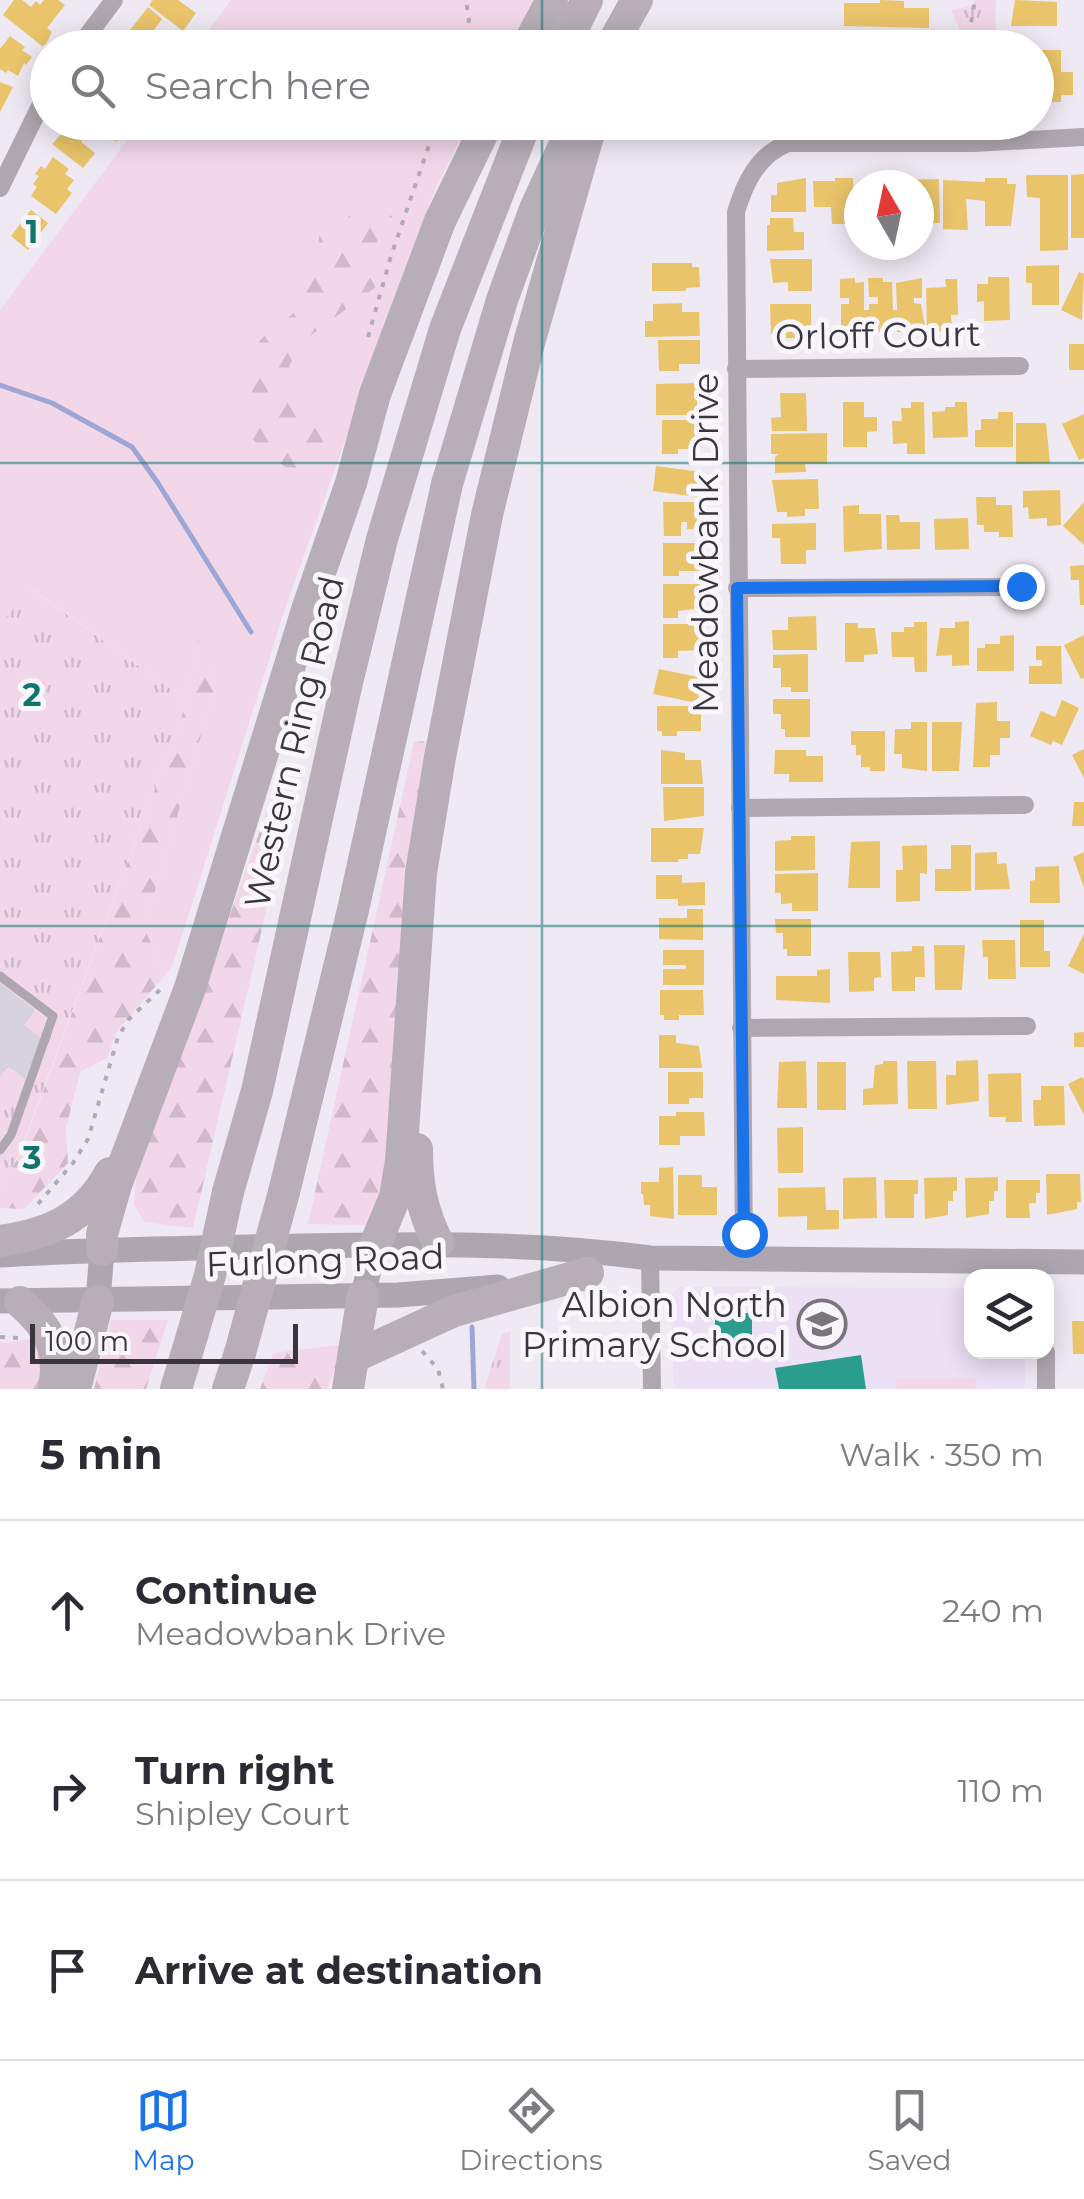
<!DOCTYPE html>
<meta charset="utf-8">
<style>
body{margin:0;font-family:Montserrat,sans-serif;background:#f2f2f3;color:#2b2b33}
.controls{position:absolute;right:30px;bottom:30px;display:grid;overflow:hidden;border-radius:20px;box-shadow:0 5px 25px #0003}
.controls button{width:90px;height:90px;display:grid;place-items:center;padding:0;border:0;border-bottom:2px solid #e1e1e2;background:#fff;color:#2b2b33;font:50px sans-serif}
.compass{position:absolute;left:844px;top:170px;width:90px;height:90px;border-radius:50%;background:#fff;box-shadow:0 5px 25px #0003;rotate:351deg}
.scale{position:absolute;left:30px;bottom:25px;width:268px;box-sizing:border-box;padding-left:10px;border:5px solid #39353d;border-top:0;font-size:28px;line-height:35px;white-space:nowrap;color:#39353d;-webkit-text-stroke:8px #f9f5fd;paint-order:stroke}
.stop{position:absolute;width:30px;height:30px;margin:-22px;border:8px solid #1a73e8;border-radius:50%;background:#fff}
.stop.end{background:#1a73e8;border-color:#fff;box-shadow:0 2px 10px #0008}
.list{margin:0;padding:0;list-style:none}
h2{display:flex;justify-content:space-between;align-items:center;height:130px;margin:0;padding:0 40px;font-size:42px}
h2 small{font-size:32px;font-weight:400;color:#7c7c81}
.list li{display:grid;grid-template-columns:65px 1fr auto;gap:30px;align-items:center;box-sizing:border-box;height:180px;padding:0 40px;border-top:2px solid #e1e1e2}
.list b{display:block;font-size:38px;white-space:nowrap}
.list p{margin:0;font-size:32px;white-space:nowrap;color:#7c7c81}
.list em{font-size:32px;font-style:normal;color:#7c7c81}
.icon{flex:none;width:55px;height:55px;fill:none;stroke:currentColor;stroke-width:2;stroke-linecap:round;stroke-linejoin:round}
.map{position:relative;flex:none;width:1084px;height:1389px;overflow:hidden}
.search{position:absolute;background:#fff;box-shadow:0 5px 25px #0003;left:30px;right:30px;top:30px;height:110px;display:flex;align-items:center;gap:25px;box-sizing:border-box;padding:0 35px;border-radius:55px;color:#7c7c81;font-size:38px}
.sheet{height:670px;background:#fff}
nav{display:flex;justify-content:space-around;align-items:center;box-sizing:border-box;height:140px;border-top:2px solid #e1e1e2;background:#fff;font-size:28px;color:#7c7c81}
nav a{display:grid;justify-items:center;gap:5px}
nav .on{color:#1a73e8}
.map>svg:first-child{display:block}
.built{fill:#ebe0f4}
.grass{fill:#f2d7e8}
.forest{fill:url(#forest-firs)}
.park{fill:url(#park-tufts)}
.homes{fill:#e9c46a}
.schools{fill:#2a9d8f}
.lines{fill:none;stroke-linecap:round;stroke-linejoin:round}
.stream{stroke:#9ea6d5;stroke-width:5}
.building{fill:#d6d3dc}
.path{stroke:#b2abb3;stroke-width:4;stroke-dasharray:5 8;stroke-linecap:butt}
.lane{stroke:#afa7af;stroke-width:9}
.street{stroke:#afa7af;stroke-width:18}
.secondary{stroke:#aea6af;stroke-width:25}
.highway{stroke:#b7aeb8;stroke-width:32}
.highway-bridge{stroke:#b7aeb8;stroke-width:32}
.route{stroke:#1a73e8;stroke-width:12}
.grid{fill:none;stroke:#0f766e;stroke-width:2.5;stroke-opacity:0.55}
.labels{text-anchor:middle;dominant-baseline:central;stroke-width:10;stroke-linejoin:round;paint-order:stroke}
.street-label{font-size:35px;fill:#39353d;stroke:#f9f5fd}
.poi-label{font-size:35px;fill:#39353d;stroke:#f9f5fd;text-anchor:end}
.grid-label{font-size:32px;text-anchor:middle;font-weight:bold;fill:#0f766e;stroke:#f9f5fd;stroke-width:10;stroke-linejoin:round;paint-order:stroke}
</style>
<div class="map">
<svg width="1084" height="1389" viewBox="0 0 1084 1389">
<defs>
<pattern id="forest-firs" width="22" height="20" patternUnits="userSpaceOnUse" patternTransform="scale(2.5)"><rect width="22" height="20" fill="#f2d7e8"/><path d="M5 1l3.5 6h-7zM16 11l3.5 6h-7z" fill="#d0b9c8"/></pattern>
<pattern id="park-tufts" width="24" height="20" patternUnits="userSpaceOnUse" patternTransform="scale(2.5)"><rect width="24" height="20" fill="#f2d7e8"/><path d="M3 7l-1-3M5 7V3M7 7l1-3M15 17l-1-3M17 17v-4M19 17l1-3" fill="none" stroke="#d0b9c8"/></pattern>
</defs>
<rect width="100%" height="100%" fill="#efe9f4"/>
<!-- built -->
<path class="built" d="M679,1287l292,1 1,64h53v37h-351l-3,-93z"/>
<!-- grass -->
<g class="grass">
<path d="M231,0h304l-28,47 -311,1z"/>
<path d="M140,123h329l-34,66 -151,423 -111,352 -7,10 -22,-46 72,-243 -18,-42 -11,58 -156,-113 -28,35 -3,-2v-311z"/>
<path d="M976,1378v11h-80v-10z"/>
</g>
<!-- forest -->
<g class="forest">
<path d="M376,199l17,19 -20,30 4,38 -71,53 -17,27 27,43 15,15 -14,47 -32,-4 -39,-33 -3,-52 17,-42 34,-27 -6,-34 30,-25 1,-18z"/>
<path d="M198,640l18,45 -72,243 22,46 -49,57 -10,27 -27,14 -14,56 2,35 -44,46 -24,-1v-23l19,-28 168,-456z"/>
<path d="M423,741l7,6 -39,411 -17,64 -10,3 -56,-1 106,-482z"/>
<path d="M289,785l4,10 -100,433 -49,-6 -10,-17 2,-28 140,-391z"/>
<path d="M111,1320h57l-22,69h-52z"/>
<path d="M35,1338l10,23 -2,28h-43v-48l4,2z"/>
<path d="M346,1344l-19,45h-67l13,-36z"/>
</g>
<!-- park -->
<g class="park">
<path d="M975,0h21l-1,47h-36v-19l-8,-18 21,-4z"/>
<path d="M30,588l157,113 -169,456 -18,28v-564l3,1z"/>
<path d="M510,1331v58h-26l18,-55z"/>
</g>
<!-- homes -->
<g class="homes">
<path d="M14,0h8l9,7 5,-6 4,4 4,-5h14l7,5 -18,23 5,4 -6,12 -4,2 -39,-31z"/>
<path d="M153,0h25l18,13 -13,18 -34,-26z"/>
<path d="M880,0l24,1v7h25v20l-85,-2v-23h36z"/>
<path d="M1015,0l42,2v24h-46z"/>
<path d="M148,7l14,12 -9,12 21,17h-38l-12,-10z"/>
<path d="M10,36l15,11 -3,3 10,7 -6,8 -2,-2 -6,13 -10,-6 -2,3 -6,-4v-20z"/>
<path d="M1041,50h20v22h12v23h-12v7h-20z"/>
<path d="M0,82l13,5 -13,25z"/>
<path d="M73,122h13l6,5 -11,15 14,11 -12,15 -31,-24z"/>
<path d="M90,122h37l-4,5 3,2 -10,13z"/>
<path d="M53,157l16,12 -4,5 9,6 -7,9 5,4 -16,21 -25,-18 6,-9 -4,-3 6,-8 -4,-2 6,-8 4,3z"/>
<path d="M1084,174v64h-13v-63z"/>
<path d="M1026,175h42v75l-28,1v-53l-13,-1z"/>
<path d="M806,178v34h-35v-17h6v-12z"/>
<path d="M835,178h18l1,46h-22l-1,-17h-17l-1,-26h22z"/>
<path d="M985,178h22v6h9l-5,42h-26v-25l-19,-2 2,31 -25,-1v-49l42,2z"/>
<rect x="875" y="179" width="18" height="6"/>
<path d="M939,179l1,44h-21v-38h-21v-5z"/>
<path d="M31,210l17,13 -20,27 -17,-14z"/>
<path d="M770,218h23l1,14h10v18l-37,1v-26h3z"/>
<path d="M770,259h42v32h-24v-9l-15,1z"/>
<path d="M652,263h40v4h7l1,20 -14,1v3h-34z"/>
<path d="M1059,265v40h-27v-22h-6v-17z"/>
<path d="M1079,272l5,2 -2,46 -21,-10z"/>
<path d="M988,277h21l1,43 -26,1v-20l-7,1v-18h11z"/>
<path d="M855,278v5l9,-1v28h5v-6h9v-7h-9l-1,-19h15v4h9l1,28h4l-1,-27 26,-5v20h-8v5l7,1 4,22 -10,1v5h-18v-5h-8v5h-20v-4h-8v4h-20v-28h8v-6h-9v-19z"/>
<path d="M945,279h12l1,36h-7l1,16 -25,1 -1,-44 20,-1z"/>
<path d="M682,303v9h17l1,24 -55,1v-16h8v-17z"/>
<path d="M770,304h41v34h-25v-4h-15z"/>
<path d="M658,340h42v24h-21v7h-20z"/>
<rect x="1069" y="344" width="15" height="26"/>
<path d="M697,383v32h-41v-31z"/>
<path d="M780,393h26l1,38h-35l-1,-13 10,-1z"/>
<path d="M843,402h21v15h13v14l-10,1v15h-24z"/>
<path d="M911,402h13l1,52h-18v-11l-14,1 -1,-23h10l-1,-13h10z"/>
<path d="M955,402h12l1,35 -35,1 -1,-26 13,-1v-4h10z"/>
<path d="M998,412h15v35h-38v-17h6v-11h17z"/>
<path d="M1084,414v44l-5,2 -17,-36z"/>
<path d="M662,420h39v29h-23v5h-16z"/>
<path d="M1016,423h30l4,40 -34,1z"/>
<path d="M827,433v31h-22l1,8 -31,1v-16l4,-3h-8v-20z"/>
<path d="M656,466l45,6 -4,25 -44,-6z"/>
<path d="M818,479l1,30h-14v7l-18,1v-5h-10l-5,-32z"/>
<path d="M1060,490l1,35 -14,1v-8l-18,1 -1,-12 -5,1v-17z"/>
<path d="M976,497h20v8h16l1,32h-14v-5h-15v-7h-7z"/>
<path d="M663,502h38l1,27h-15v-7h-6v14h-17z"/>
<path d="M1084,502v43l-21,-19z"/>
<path d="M859,505v9h22l1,35 -38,3 -1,-46z"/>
<path d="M886,515h13l1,7h20v27l-33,1z"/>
<path d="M968,518l1,31 -34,1 -1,-31z"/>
<path d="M816,523v27h-10v14h-25l-1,-26h-8v-14z"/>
<path d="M663,543h39v28h-23v5h-16z"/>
<path d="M1084,565v40h-4l-1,-25h-8l-1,-14z"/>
<path d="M663,584h39v24l-24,3v7h-15z"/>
<path d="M816,616l1,34h-44l-1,-20h16v-13z"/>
<path d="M969,621v44l-17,1v-11l-16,1 4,-28h15v-6z"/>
<path d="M914,622h13v50h-12l-1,-15h-22l-1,-25h13v-5h10z"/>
<path d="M845,623h13v5h17l3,26 -14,1v7h-19z"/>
<path d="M663,624h40v26l-25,1v7h-15z"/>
<path d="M1014,635v36h-37v-23h8v-4h15v-8z"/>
<path d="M1084,635v43l-3,1 -17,-34z"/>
<path d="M1036,646h25l1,38h-33v-18h13v-6h-6z"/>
<path d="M808,654v38h-17v-5h-10v-19h-8v-13z"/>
<path d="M659,669l44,9 -6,25 -44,-9z"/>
<path d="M773,699h37v38h-25v-8h-4v-15h-8z"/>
<path d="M1062,700l17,8 -17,37 -9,-4 -2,4 -21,-9 11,-25 14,6z"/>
<path d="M997,702v19h13v17h-10v17h-10v12h-17l3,-64z"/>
<path d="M657,706h44v25h-24v5h-15v-5h-5z"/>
<path d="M911,722h16v49l-25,-3v-14h-8l1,-25h16z"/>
<path d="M932,722h30l-3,49h-27z"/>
<path d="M851,731h34v40h-15v-4h-9v-12h-5v-10h-5z"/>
<path d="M1084,749v29l-12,-23z"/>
<path d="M661,750l24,3v7h16l2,24h-42z"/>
<path d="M775,750h31v6h17v26h-34v-8h-15z"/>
<path d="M663,787h41v29l-40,5z"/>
<path d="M1074,802h10v24h-12z"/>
<path d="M651,828h53l-4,26h-12v5h-10l1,3h-28z"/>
<path d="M791,836h24v34l-40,1v-30l16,-1z"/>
<path d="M880,841v47h-32l3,-46z"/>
<path d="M927,845v29l-7,-1v28l-24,1v-32h7l-1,-24z"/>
<path d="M951,845h20v46h-36v-22h16z"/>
<path d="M997,852v12l9,-1 4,26 -35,1v-37z"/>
<path d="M1084,852v36l-11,-31z"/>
<path d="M1059,866l1,37h-30v-22l5,-1v-13z"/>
<path d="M818,873v38h-26v-8l-11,1v-11h-6v-19z"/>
<path d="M656,875h26v8l23,-1v23l-27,1v-7h-22z"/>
<path d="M687,909h16v31l-44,-1v-21h28z"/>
<path d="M775,919h36v37h-24v-7h-4v-16h-7z"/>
<path d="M1020,920h24v31h6v16h-30z"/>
<path d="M1084,934v40l-16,-8z"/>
<path d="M982,940h33l1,39h-28v-22h-5z"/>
<path d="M934,945h31l-3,45h-27z"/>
<path d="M912,946h12l1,31h-10v14h-23l-1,-39 21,-1z"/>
<path d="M663,950h41v35h-41v-16h23v-4h-23z"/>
<path d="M848,952h32l1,25 -7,1v13l-25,1z"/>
<path d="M830,969v34l-54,-3v-24h41v-6z"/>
<path d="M660,990h43l1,25h-25v5h-15v-5h-4z"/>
<path d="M1084,1032v15h-10v-14z"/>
<path d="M659,1035h17v8l23,3 3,22h-43z"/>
<path d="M978,1060l1,41 -33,4v-30h10v-14z"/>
<path d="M806,1061l1,47h-30l2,-46z"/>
<path d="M883,1061h14l1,43 -35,1v-16l10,-1 2,-23 8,-1z"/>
<path d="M907,1061h29l1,48h-29z"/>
<rect x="817" y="1062" width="29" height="48"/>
<path d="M668,1072h35v26h-14v6h-21z"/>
<path d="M1021,1073l1,49h-17l1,-5h-17l-1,-43z"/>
<path d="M1082,1077l2,2v36l-16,-31z"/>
<path d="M1041,1086h23l1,39 -31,1 -1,-26h8z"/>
<path d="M676,1112h28l1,24h-25v9h-21v-29h17z"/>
<path d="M803,1127v46h-25l-1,-45z"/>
<path d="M673,1167l1,52 -24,-3v-11h-6l-1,-11h-2v-12h18v-14z"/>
<path d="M1046,1174h34l1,28h-4v7l-30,6z"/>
<path d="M678,1175h24v12h15v28h-39z"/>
<path d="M876,1177l1,41 -34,1v-41z"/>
<path d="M957,1177v14h-4v10h-5v14l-23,4 -1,-41z"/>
<path d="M998,1177v14h-4v10h-5v13l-23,4 -1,-40z"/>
<path d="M884,1180h34v14h-4v24h-29z"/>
<path d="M1006,1180h34v13h-4v10h-7l1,15h-24z"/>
<path d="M825,1187l1,23h13v19l-32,1v-14l-29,1v-29z"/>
<path d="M1072,1321h12v33h-11z"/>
</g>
<!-- schools -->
<g class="schools">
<rect x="715" y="1313" width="37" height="29"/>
<path d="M861,1355l5,34h-87l-4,-21z"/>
</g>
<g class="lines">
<!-- stream -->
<g class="stream">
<path d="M0,385l52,18 80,44 26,36 93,149"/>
<path d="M472,1327l2,62"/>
</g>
</g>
<!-- building -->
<path class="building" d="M0,983l35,27 -11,15 18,14 -17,40 -17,-13 -8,11z"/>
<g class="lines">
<!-- path -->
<g class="path">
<path d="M462,48l7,-28 -3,-20"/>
<path d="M972,48l-2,-19 5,-29"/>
<path d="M368,337l23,-81 46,-134"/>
<path d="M38,1204l35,-41 15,-24 30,-102 11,-18 33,-31"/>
<path d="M0,1337l20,1"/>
<path d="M422,1351l16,18 5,20"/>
</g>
<!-- lane -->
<path class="lane" d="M0,976l53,40 -42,119 -11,15"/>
<!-- street -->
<g class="street">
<path d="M78,48l36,-48"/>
<path d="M0,188l48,-98"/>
<path d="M736,369l284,-3"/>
<path d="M737,588l284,-1"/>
<path d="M740,808l285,-3"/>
<path d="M741,1028l286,-2"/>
<path d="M650,1258l2,131"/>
<path d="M744,1260l-8,-1048c9,-30 22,-57 52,-69h185l111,-6"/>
<path d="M1046,1352v37"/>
</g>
<!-- secondary -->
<g class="secondary">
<path d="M0,1255c99,-6 199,-7 299,-9 118,-2 233,-4 351,12l434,4"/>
<path d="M363,1295l12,-50"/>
<path d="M0,1301l398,-6 100,-8"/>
<path d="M98,1301l4,-51"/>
</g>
<!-- highway -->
<g class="highway">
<path d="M526,48l26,-48"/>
<path d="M563,48l24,-48"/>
<path d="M610,48l27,-48"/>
<path d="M417,1149c0,35 5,62 21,94"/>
<path d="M228,1192l29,-101 88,-400 37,-152 63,-210 81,-207"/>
<path d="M284,1192l69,-282 94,-426 55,-184 33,-91 40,-87"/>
<path d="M0,1241c49,-7 85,-22 110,-68"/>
<path d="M375,1245l20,-48 6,-36 20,-288 19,-116 47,-242 42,-172 63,-221"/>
<path d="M102,1250v-16l14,-49 74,-197 118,-381 43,-124 24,-89 65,-173 48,-99"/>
<path d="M20,1302c29,25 41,48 34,87"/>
<path d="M356,1356l98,-45 134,-38"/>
<path d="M75,1389l23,-88"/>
<path d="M176,1389l10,-33"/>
<path d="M228,1389l12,-36"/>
<path d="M348,1389l15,-94"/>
</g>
<!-- highway-bridge -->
<g class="highway-bridge">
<path d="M240,1353l44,-161"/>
<path d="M186,1356l24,-81 18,-83"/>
</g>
</g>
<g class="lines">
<!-- route -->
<path class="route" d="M744,1234l-7,-646 284,-2"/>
</g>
<!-- grid -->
<path class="grid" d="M542,0v48M542,122v1267M0,463h1084M0,926h1084"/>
<!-- icons -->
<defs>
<g id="school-ring" transform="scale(2.5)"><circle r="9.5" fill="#f9f5fd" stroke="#79747d" stroke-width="1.5"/><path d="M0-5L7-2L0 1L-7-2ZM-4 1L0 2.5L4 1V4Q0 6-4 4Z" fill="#79747d"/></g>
</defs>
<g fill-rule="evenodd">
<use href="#school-ring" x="822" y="1324"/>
</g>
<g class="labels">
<!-- street labels -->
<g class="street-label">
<text transform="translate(878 335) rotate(-1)">Orloff Court</text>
<text transform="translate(705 543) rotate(-90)">Meadowbank Drive</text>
<text transform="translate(294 742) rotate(-77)">Western Ring Road</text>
<text transform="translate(325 1260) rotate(-2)">Furlong Road</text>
</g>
<!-- poi labels -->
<g class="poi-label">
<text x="787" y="1304">Albion North<tspan x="787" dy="40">Primary School</tspan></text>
</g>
</g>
<g class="grid-label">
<text x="32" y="243">1</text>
<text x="32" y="706">2</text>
<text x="32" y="1169">3</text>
</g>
</svg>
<div class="controls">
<button><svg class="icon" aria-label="layers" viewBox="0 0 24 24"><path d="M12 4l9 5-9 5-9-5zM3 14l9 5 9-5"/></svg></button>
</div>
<svg class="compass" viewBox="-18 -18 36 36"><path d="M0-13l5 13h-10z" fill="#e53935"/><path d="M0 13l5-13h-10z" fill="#7c7c81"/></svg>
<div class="scale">100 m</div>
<div class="stop" style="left:744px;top:1234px"></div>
<div class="stop end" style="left:1021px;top:586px"></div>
<div class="search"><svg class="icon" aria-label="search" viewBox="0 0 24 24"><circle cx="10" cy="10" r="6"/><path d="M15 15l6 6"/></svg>Search here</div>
</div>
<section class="sheet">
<h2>5 min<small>Walk · 350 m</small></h2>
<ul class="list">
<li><svg class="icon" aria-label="ahead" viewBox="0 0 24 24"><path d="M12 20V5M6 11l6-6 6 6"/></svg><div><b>Continue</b><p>Meadowbank Drive</p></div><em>240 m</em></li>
<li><svg class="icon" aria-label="right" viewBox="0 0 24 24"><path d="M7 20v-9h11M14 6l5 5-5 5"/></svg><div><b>Turn right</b><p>Shipley Court</p></div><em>110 m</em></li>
<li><svg class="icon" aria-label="arrive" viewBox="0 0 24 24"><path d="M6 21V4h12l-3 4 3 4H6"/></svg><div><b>Arrive at destination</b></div></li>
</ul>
</section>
<nav>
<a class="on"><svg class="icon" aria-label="map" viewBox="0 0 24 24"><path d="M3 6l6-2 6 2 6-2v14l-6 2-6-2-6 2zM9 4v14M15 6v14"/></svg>Map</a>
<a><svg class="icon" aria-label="directions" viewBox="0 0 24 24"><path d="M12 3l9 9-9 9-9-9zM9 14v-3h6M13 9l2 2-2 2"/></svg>Directions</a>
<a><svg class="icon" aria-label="saved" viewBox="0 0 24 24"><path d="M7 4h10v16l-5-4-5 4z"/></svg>Saved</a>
</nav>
